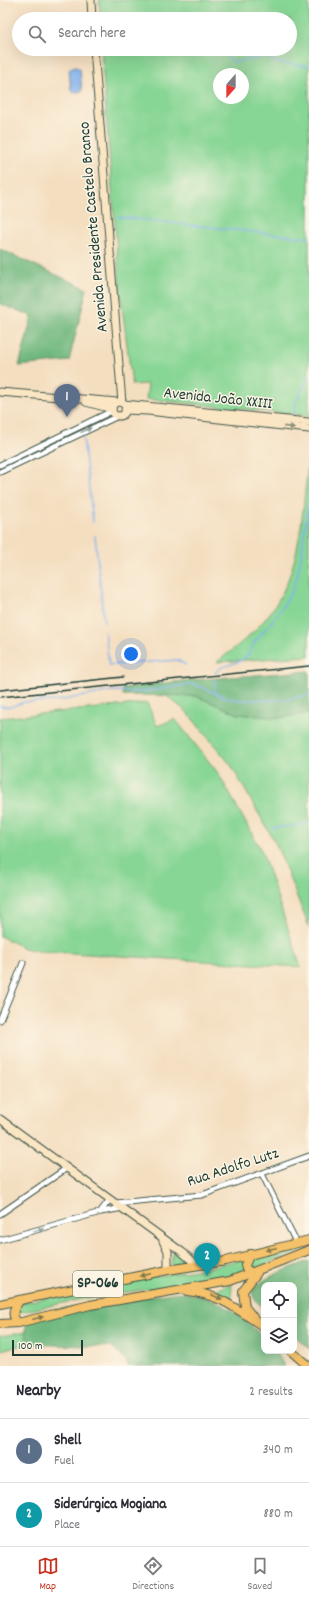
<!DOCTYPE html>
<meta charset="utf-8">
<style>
body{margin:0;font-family:Dekko,sans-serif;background:#f7f7f7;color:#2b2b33}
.controls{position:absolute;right:12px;bottom:12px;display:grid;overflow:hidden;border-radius:8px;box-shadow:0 4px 16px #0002}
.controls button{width:36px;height:36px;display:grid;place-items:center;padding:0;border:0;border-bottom:1px solid #e1e1e2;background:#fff;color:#2b2b33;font:20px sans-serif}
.compass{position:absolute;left:213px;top:68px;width:36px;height:36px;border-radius:50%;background:#fff;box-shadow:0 4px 16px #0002;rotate:201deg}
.scale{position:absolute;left:12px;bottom:10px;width:71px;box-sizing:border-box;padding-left:4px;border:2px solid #1f3d34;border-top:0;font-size:11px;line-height:14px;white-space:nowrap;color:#1f3d34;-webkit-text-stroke:3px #fcf5e5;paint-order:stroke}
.you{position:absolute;left:131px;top:654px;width:14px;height:14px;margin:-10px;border:3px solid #fff;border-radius:50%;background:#1a73e8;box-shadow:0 0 0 6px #1a73e833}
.badge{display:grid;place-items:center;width:26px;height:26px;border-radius:50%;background:#c8321e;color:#fff;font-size:13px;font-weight:700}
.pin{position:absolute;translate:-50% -33px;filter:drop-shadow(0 1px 2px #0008)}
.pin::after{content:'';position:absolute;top:21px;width:14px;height:12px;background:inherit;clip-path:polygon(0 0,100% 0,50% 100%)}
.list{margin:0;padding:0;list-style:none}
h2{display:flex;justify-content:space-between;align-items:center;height:52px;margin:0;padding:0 16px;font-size:17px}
h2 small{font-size:13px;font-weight:400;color:#7c7c81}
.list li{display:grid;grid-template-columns:26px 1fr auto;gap:12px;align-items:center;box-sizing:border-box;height:64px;padding:0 16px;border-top:1px solid #e1e1e2}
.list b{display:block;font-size:15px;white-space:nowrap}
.list p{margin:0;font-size:13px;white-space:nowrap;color:#7c7c81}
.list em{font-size:13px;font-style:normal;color:#7c7c81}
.icon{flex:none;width:22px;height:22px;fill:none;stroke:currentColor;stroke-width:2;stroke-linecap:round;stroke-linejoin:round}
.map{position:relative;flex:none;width:309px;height:1366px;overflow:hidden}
.search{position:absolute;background:#fff;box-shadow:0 4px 16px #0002;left:12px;right:12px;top:12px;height:44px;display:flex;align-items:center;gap:10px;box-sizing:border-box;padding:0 14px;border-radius:22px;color:#7c7c81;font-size:15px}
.sheet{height:180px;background:#fff}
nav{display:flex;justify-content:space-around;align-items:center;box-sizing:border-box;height:56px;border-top:1px solid #e1e1e2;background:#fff;font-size:11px;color:#7c7c81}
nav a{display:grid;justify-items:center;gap:2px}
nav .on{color:#c8321e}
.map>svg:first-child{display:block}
.green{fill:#88d695;stroke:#548a64;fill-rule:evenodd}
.forest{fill:#6eb77e;stroke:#467a59}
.water{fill:#81b0eb;stroke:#507690}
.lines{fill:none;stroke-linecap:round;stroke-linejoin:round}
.stream{stroke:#81b0eb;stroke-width:1.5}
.street-casing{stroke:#3f5549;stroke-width:7}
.secondary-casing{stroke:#3f5549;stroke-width:9}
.primary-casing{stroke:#3f5549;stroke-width:10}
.street{stroke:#fff;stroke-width:5}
.secondary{stroke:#fbe6c4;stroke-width:7}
.primary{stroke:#f5c16b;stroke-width:8}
.rail{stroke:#1f3d34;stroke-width:1.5}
.oneway{fill:#8d927c}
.oneway2{fill:#8f9e9a}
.oneway3{fill:#7f784d}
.labels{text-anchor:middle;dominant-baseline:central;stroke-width:3;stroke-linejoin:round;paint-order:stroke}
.shield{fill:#fcf5e5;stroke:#617469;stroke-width:1}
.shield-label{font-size:15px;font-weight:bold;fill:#1f3d34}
.street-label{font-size:16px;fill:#1f3d34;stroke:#fcf5e5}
</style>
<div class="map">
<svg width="309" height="1366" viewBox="0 0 309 1366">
<rect width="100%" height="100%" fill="#fcf5e5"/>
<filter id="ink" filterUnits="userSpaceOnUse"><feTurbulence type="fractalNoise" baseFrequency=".025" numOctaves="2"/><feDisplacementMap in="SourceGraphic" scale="8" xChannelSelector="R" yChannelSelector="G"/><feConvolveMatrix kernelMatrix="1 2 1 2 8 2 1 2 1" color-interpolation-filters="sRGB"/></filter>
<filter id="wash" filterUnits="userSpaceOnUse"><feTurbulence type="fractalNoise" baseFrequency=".012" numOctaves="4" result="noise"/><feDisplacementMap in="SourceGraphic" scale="16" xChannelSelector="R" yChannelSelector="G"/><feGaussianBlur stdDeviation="0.9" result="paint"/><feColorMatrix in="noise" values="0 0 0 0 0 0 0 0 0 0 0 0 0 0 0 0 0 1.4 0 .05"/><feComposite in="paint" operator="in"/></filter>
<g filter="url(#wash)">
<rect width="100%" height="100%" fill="#f4dec0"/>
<!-- green -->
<g class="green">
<path d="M99,0h210v416l-163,-17 2,-15 -16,1 -12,-95 -19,-241h189v-30h-190zM219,74h24v24h-24z"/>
<path d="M309,455v201l-92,6c19,-15 39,-30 53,-49 33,-44 32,-106 39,-158z"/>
<path d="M165,695l31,1 42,18 41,4 30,-5v214l-33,-83 -45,-79 -45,-54z"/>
<path d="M147,703l10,23 18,-7 43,54 44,79 39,115 -263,-16 -14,-3 -24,-12v-218z"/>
<path d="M309,1243v4l-77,30 -27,6 -37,3 -81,12 -71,15 -4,-8 107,-23 83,-13z"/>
<path d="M173,1248l17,13 -19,4z"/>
<path d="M232,1284l-1,16 -18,-8v-1z"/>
<path d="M27,1332v12l-27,6v-14z"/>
</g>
<!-- forest -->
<g class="forest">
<path d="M0,249l87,40 -18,72 -50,5 13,-50 -32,-12z"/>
<path d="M309,671v42l-30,5 -41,-4 -42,-18 -73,-1v-7l68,-8z"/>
<path d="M309,1261v88l-15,-14v-50h-30v23l-9,-8 -3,-7c4,-15 43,-26 57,-32z"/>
<path d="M180,1292c39,6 57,19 84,46v13h12l8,15h-156l-1,-4 -14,-15 -86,-3 -2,-28 41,-8z"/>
</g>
<!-- water -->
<path class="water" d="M76,67l4,2 2,22 -9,2 -2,-2 -2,-21 2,-2z"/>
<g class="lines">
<!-- stream -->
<g class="stream">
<path d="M105,50l15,-1 22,4h81l10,9 24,-3 7,-3 14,7 31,3"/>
<path d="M118,217l191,21"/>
<path d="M294,414l2,-12 13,-26"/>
<path d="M83,438l10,84"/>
<path d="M95,536l9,86"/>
<path d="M105,632l4,33 68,-5 9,5"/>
<path d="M215,673c7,-10 23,-7 32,-17 3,-3 4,-9 7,-13 16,-20 36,-40 43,-66 6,-24 7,-50 12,-75"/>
<path d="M215,693v-14"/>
<path d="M0,706l10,1 14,-5 33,-1 55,-10 28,1 53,-8 34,14 13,2h42l27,-5"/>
<path d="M273,828l36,-4"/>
</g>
</g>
</g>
<g filter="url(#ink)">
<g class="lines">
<!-- street casing -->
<g class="street-casing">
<g id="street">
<path d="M0,465l112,-54"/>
<path d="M0,472l120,-57"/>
<path d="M0,1020l23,-57"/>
<path d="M262,1174l34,68"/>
<path d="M116,1203l86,-8 107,-39"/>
<path d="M101,1211l9,-12"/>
<path d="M0,1214l67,-46"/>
<path d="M0,1240l101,-28 22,-4"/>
</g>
</g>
<!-- secondary casing -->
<g class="secondary-casing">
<g id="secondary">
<path d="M91,0l1,19"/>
<path d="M94,49l28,354"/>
<path d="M0,392l117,10"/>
<path d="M86,402l26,7"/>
<circle cx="119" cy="409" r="7"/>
<path d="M124,404l185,18"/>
<path d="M125,410l23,1 161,18"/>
<path d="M0,1119l182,133 15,13"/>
<path d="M163,1241l5,10v19"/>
</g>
</g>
<!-- primary casing -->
<g class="primary-casing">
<g id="primary">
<path d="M250,1254l-5,11 1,4 6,4"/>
<path d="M187,1291c33,3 51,19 77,36"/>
<path d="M0,1304l168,-34 58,-9 83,-21"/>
<path d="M253,1317l-8,-10 -2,-16 14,-18"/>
<path d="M18,1323c-8,-9 -4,-15 2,-23"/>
<path d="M0,1324l18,-1 72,-18 140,-24 79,-31"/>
<path d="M291,1351l17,15"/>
</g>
</g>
<!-- street -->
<use href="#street" class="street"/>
<!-- secondary -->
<use href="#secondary" class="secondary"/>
<!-- primary -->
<use href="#primary" class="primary"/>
<!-- rail -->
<g class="rail">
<path d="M0,690l123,-13"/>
<path d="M0,697l309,-31"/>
</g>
</g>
<!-- one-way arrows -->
<defs><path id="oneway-solid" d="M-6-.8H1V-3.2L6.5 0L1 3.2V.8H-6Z"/></defs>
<use class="oneway" href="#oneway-solid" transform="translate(289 427) rotate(6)"/>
<g class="oneway2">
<use href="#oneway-solid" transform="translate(86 430) rotate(-26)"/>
<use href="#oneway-solid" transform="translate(38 1230) rotate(-16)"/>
</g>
<g class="oneway3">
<use href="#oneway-solid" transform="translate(271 1249) rotate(166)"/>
<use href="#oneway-solid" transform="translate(145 1275) rotate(168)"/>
<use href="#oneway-solid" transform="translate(217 1297) rotate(23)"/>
<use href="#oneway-solid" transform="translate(38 1318) rotate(-14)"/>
</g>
</g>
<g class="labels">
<!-- shield labels -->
<rect class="shield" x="73" y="1271" width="50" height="26" rx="3"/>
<g class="shield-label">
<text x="98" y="1284">SP-066</text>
</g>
<!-- street labels -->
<g class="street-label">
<text transform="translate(94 227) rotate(-95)">Avenida Presidente Castelo Branco</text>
<text transform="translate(218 399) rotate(6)">Avenida João XXIII</text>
<text transform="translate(233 1168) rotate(-18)">Rua Adolfo Lutz</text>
</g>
</g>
</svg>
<div class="controls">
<button><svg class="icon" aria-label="locate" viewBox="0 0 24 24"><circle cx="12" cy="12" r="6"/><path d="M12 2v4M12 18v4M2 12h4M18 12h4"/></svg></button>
<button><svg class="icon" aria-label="layers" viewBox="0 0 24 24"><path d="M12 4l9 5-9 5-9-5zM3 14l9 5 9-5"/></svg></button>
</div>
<svg class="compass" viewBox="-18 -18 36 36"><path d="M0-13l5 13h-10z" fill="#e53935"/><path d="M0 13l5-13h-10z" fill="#7c7c81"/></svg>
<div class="scale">100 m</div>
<div class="you"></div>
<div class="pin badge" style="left:67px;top:417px;background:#5c6f8a">1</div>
<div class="pin badge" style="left:207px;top:1276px;background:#0f9aa8">2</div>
<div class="search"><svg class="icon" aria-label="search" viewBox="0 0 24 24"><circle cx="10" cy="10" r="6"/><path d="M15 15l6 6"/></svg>Search here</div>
</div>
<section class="sheet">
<h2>Nearby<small>2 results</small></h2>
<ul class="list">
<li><span class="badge" style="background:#5c6f8a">1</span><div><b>Shell</b><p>Fuel</p></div><em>340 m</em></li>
<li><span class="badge" style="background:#0f9aa8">2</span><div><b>Siderúrgica Mogiana</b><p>Place</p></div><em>880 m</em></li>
</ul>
</section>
<nav>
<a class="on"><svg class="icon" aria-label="map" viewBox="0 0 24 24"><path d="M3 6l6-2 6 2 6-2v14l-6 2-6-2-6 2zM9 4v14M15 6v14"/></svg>Map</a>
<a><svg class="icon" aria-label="directions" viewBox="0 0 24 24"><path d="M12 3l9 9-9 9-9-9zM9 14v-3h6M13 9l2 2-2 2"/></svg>Directions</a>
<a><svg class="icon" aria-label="saved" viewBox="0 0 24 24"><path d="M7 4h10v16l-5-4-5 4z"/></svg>Saved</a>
</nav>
